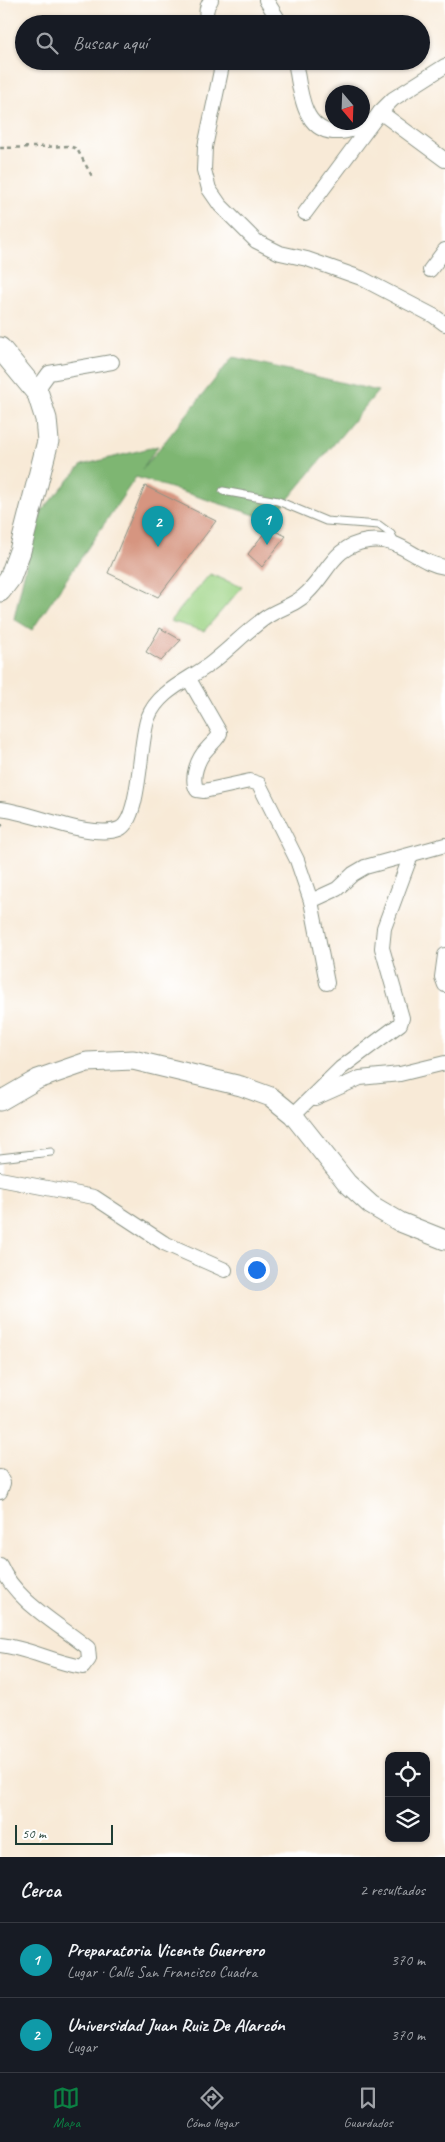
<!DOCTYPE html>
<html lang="es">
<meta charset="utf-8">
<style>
body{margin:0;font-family:Caveat,sans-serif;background:#242831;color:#f1f3f6}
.controls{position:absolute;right:15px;bottom:15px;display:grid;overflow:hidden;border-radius:10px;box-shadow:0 1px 4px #0004}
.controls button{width:45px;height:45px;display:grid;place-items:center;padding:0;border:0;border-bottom:1px solid #363941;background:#171b24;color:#f1f3f6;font:25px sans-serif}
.compass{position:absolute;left:325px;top:85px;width:45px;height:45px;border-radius:50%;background:#171b24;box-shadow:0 1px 4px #0004;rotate:161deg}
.scale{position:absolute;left:15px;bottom:12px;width:98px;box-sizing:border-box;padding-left:5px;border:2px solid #1f3d34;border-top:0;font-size:14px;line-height:18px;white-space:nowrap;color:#1f3d34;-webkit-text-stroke:4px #fff;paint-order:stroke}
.you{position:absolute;left:256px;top:1269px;width:18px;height:18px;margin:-12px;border:4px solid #fff;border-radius:50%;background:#1a73e8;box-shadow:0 0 0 8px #1a73e833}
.badge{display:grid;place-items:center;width:32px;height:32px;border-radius:50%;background:#0b8043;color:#fff;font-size:16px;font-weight:700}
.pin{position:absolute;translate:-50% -41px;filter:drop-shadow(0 1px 2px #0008)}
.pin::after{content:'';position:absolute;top:26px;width:18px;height:15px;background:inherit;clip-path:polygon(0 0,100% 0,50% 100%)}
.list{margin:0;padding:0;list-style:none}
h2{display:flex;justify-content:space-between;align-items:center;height:65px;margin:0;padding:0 20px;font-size:21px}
h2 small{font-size:16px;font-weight:400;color:#9ea1a6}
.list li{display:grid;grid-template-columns:32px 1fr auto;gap:15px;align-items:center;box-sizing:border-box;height:75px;padding:0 20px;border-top:1px solid #363941}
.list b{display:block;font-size:19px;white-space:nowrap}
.list p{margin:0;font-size:16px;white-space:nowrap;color:#9ea1a6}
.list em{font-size:16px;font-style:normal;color:#9ea1a6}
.icon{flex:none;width:28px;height:28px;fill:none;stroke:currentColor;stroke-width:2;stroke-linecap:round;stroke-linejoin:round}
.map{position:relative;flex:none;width:445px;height:1857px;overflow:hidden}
.search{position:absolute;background:#171b24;box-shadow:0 1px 4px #0004;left:15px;right:15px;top:15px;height:55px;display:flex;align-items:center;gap:12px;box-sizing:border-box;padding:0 18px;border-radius:28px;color:#9ea1a6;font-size:19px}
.sheet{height:215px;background:#171b24}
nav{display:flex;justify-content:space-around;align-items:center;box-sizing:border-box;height:70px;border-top:1px solid #363941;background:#171b24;font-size:14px;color:#9ea1a6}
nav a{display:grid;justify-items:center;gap:2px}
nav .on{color:#0b8043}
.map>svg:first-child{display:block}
.green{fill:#9dd485;stroke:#5e885c}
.forest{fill:#7eb672;stroke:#4e7a53}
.building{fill:#d69580}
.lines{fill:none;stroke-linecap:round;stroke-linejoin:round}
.service-casing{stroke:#8c9486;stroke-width:9}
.minor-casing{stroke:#8c9486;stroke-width:16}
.secondary-casing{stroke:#8c9486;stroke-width:21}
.primary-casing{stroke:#8c9486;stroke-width:23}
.path{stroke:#8c9486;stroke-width:2.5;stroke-dasharray:4 4;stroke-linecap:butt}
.service{stroke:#fff;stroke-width:7}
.minor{stroke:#fff;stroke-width:14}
.secondary{stroke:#fff;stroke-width:19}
.primary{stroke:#fff;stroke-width:21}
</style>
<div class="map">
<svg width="445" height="1857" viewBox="0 0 445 1857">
<rect width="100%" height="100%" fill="#fff"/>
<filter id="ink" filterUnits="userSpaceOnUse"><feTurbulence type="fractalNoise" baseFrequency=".02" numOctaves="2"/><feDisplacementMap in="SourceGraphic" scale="10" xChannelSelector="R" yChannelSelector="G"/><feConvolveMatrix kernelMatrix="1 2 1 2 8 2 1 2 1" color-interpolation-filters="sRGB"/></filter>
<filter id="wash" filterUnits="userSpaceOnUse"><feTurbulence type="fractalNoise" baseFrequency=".0096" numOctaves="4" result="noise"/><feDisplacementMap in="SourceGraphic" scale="20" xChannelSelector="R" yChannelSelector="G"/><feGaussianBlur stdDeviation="1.12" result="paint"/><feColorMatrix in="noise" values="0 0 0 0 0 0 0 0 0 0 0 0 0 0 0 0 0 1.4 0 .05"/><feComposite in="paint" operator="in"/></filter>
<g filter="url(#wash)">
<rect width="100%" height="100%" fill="#f8ead7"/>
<!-- green -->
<path class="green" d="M210,574l32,13 -38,44 -34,-10z"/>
<!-- forest -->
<path class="forest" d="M233,357l145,34 -107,129 -135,-43 -104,153 -18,-11 23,-103 45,-51 76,-19 -16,24z"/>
<g id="blocks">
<!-- building -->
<g class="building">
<path d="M145,486l71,35 -58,76 -50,-24z"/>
<path d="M268,528l18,8 -24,31 -14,-13z"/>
<path d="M160,628l21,12 -20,21 -15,-9z"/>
</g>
</g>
</g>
<g filter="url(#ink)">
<use href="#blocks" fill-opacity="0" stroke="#8c9486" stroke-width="1"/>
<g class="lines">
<!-- service casing -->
<g class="service-casing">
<g id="service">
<path d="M223,491l55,10 48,20 53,4 12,9 4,8"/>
<path d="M0,1158l51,-6"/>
</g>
</g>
<!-- minor casing -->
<g class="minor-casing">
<g id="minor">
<path d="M266,0l15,24"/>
<path d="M209,24c-4,-9 -4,-16 2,-24"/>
<path d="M223,61l-18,86 -1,23 5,19 11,16 36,36 24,12 27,6 54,19 73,38 11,8"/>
<path d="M295,61c5,25 6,68 38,71 11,1 25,-4 35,-6"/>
<path d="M380,112l65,48"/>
<path d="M305,213l75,-101 13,-13 52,-33"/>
<path d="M430,270l15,-20"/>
<path d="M38,394l3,-10 8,-11 63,-11"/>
<path d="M189,679l31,54c-2,6 -8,10 -13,16 -9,9 -17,29 -10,41l7,1 46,-10 9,3 38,76 14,41 16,82"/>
<path d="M0,809c32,3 91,31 119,20 22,-9 20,-89 29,-111 10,-27 41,-38 62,-54 20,-15 37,-34 58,-48 13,-8 29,-12 39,-23 22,-21 26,-47 61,-52 33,-5 48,22 77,26"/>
<path d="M311,901l26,-12 16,-15 12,-7 80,-22"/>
<path d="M445,955l-3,22 3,8"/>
<path d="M315,1098l45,-20 40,-4 45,-11"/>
<path d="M293,1115l48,-47 59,-44 2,-6 -20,-70 2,-20 27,-73"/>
<path d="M0,1179l94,18 70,46 61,27"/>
<path d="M0,1477l3,6 -3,9"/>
<path d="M0,1565c16,37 59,59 88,83l1,11 -6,8c-29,-4 -54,-19 -83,-22"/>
</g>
</g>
<!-- secondary casing -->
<g class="secondary-casing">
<path id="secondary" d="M0,1101l38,-22 49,-17 46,-2 108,26 30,11 22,18 54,68 24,22 29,17 45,18"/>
</g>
<!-- primary casing -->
<g class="primary-casing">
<path id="primary" d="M0,348l38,46 8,25 2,22 -28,110 -10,27 -10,13"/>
</g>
<!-- path -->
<g class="path">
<path d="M0,148l70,-2 7,3 16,29"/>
<path d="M0,827l5,-5"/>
</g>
<!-- service -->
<use href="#service" class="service"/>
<!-- minor -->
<use href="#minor" class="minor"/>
<!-- secondary -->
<use href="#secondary" class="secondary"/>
<!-- primary -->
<use href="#primary" class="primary"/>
</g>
</g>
</svg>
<div class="controls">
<button><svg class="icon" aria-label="locate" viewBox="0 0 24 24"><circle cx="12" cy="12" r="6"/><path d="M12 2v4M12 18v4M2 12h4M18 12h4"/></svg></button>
<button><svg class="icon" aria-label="layers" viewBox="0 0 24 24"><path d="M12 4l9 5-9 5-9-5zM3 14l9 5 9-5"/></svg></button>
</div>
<svg class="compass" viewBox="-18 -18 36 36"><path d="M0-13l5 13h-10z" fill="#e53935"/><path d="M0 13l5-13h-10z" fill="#9ea1a6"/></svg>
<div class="scale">50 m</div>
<div class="you"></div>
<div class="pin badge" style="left:267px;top:545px;background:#0f9aa8">1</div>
<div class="pin badge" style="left:158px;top:547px;background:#0f9aa8">2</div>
<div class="search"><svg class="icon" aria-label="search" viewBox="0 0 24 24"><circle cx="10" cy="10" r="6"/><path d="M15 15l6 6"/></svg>Buscar aquí</div>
</div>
<section class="sheet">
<h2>Cerca<small>2 resultados</small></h2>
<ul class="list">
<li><span class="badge" style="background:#0f9aa8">1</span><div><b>Preparatoria Vicente Guerrero</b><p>Lugar · Calle San Francisco Cuadra</p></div><em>370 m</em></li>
<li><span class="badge" style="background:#0f9aa8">2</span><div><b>Universidad Juan Ruiz De Alarcón</b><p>Lugar</p></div><em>370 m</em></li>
</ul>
</section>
<nav>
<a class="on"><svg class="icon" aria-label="map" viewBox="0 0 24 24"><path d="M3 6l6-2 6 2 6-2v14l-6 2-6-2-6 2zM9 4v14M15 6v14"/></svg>Mapa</a>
<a><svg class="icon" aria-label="directions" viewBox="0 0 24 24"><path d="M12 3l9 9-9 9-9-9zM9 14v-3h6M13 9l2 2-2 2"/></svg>Cómo llegar</a>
<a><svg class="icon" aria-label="saved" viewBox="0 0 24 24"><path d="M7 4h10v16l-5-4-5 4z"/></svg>Guardados</a>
</nav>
